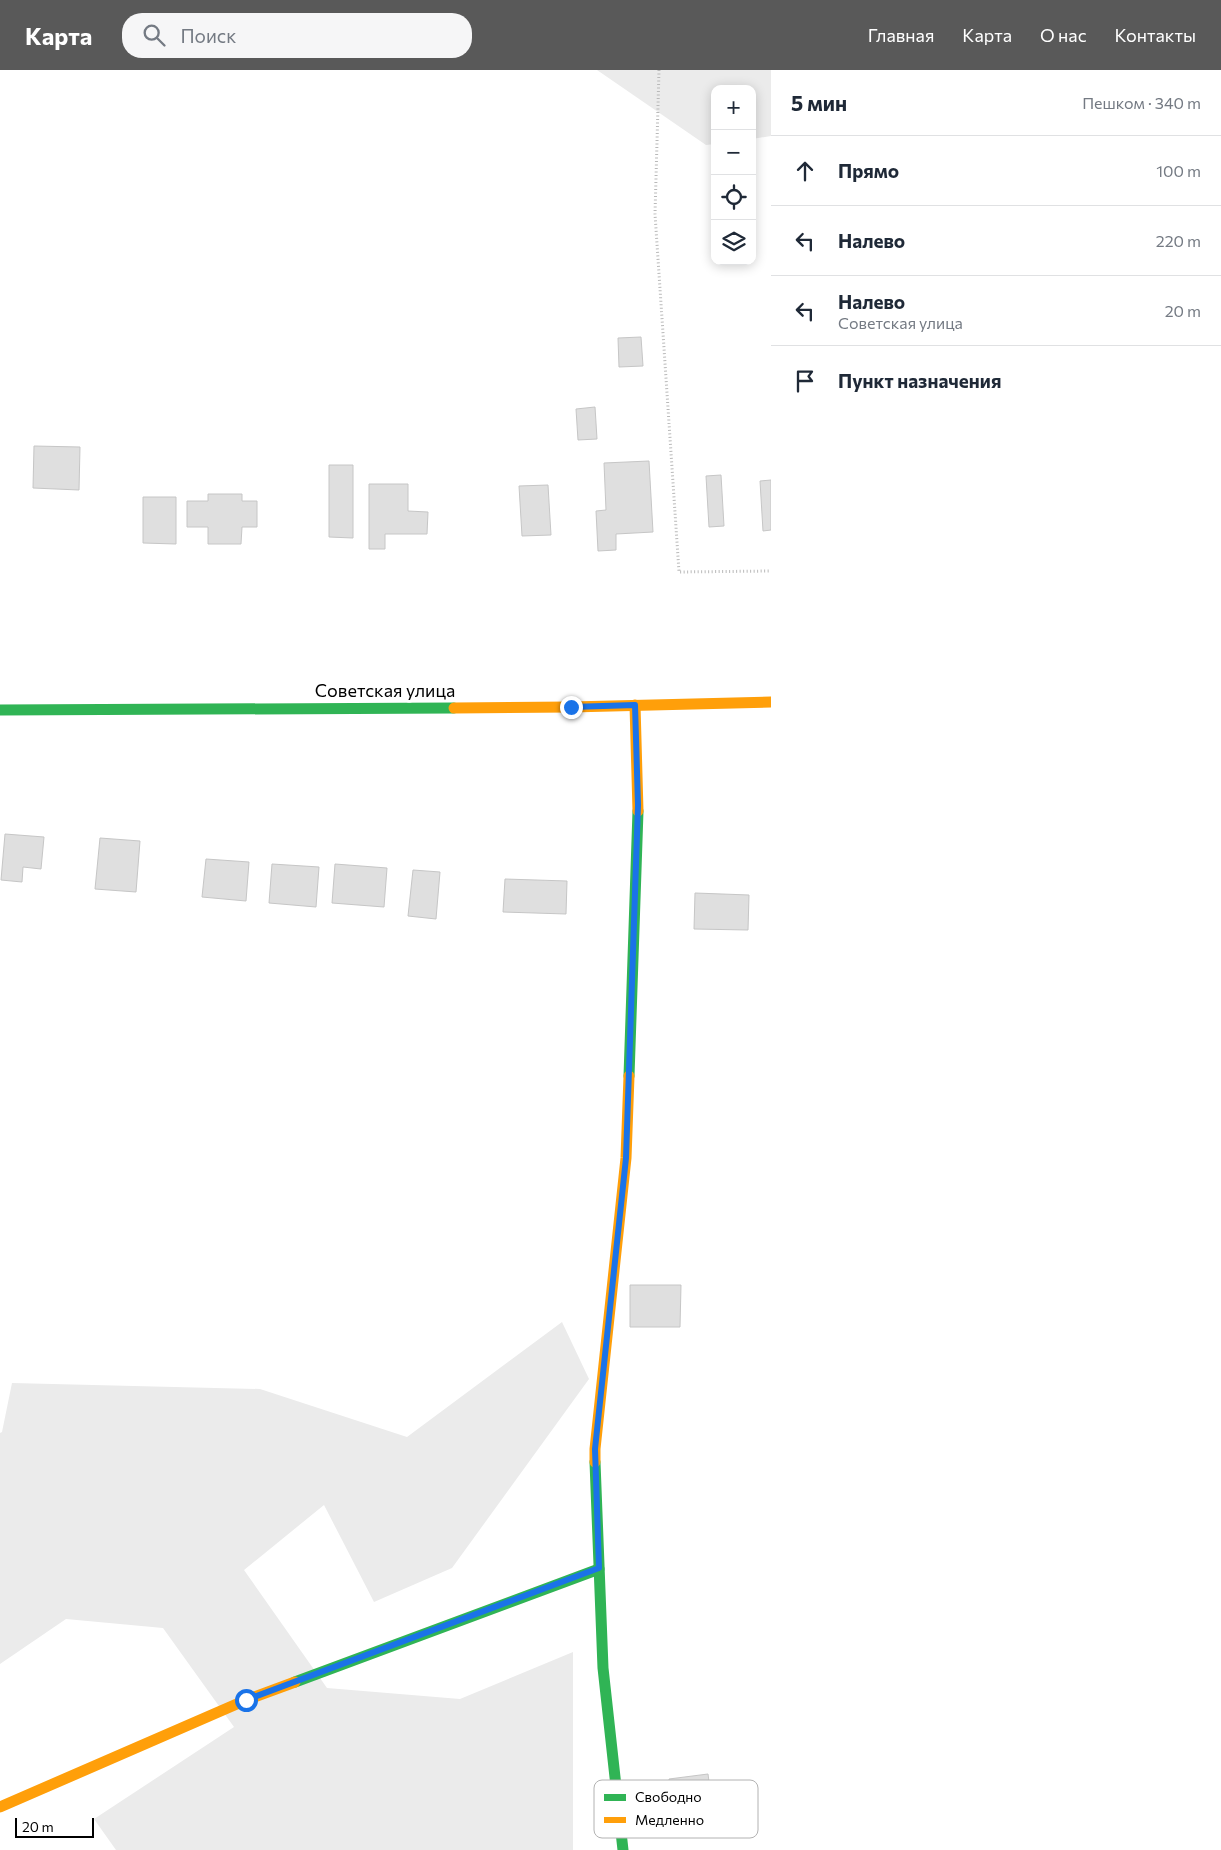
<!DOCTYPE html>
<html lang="ru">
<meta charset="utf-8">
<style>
body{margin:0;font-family:Commissioner,sans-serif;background:#f6f6f7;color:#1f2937}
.controls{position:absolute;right:15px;top:15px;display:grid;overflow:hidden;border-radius:10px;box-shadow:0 2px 12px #0003}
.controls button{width:45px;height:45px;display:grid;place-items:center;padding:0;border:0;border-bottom:1px solid #e0e1e3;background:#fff;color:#1f2937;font:25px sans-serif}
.scale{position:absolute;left:15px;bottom:12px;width:79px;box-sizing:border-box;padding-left:5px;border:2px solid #000;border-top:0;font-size:14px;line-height:18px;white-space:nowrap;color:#000;-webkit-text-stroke:4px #fff;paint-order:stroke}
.stop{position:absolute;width:15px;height:15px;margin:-11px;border:4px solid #1a73e8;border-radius:50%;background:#fff}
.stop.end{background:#1a73e8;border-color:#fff;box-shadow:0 1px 5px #0008}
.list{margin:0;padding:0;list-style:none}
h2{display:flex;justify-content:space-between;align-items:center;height:65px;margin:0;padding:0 20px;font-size:21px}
h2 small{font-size:16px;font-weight:400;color:#747a83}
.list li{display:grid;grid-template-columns:32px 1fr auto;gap:15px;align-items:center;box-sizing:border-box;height:70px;padding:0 20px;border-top:1px solid #e0e1e3}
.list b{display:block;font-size:19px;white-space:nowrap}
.list p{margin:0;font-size:16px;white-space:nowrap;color:#747a83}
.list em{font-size:16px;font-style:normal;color:#747a83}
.icon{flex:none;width:28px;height:28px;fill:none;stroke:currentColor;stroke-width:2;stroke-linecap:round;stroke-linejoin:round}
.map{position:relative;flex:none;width:771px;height:1780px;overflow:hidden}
header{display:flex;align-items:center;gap:30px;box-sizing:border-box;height:70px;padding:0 25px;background:#595959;color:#fff}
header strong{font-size:24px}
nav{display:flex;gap:28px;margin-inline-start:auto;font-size:18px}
.search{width:350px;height:45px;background:#f6f6f7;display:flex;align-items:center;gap:12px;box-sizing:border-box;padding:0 18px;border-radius:20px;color:#747a83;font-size:19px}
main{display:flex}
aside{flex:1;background:#fff}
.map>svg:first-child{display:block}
.green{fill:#ebebeb}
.building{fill:#dfdfdf;stroke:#c6c6c6}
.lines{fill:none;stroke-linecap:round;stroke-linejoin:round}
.path{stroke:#b9b9b9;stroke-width:3;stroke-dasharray:1 2.5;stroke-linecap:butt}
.fast{stroke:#30b455;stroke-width:11}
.slow{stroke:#ff9f0a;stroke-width:11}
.route{stroke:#1a73e8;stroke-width:6}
.labels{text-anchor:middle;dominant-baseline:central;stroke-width:5;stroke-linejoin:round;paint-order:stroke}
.street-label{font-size:18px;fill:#000;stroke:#fff}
.key{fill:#fff;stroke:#b2b2b2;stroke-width:1}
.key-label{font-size:14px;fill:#000}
</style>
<header>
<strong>Карта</strong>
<div class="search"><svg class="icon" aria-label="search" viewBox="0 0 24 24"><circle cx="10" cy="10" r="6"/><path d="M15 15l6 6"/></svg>Поиск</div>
<nav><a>Главная</a><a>Карта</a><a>О нас</a><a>Контакты</a></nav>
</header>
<main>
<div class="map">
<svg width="771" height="1780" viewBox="0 0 771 1780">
<rect width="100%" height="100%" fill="#fff"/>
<!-- green -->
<g class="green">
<path d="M597,0h174v66l-19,3v-50h-37v55l-9,1z"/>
<path d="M562,1252l27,57 -137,189 -78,34 -50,-97 -80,65 83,118 133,11 113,-47v198h-457l-22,-31 140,-92 -71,-99 -97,-9 -66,45v-231l2,-1 10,-49 248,6 147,48z"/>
</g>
<!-- building -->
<g class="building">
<path d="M641,267l2,29 -24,1 -1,-29z"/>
<path d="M595,337l2,32 -19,1 -2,-31z"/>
<path d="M34,376l46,1 -1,43 -46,-2z"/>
<path d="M649,391l4,71 -37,2v16l-18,1 -2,-40 10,-1 -2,-47z"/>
<path d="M329,395h24v73l-24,-1z"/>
<path d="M721,405l3,51 -15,1 -3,-51z"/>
<path d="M771,410v50l-8,1 -3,-50z"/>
<path d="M369,414h39v27l20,1 -1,22h-42v15h-16z"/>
<path d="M548,415l3,50 -29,1 -3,-50z"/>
<path d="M208,424h34v7h15v26h-15l-1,17h-33v-17h-21v-26h21z"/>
<path d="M143,427h33v47l-33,-1z"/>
<path d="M5,764l39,3 -3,32 -18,-2 -1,15 -21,-2z"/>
<path d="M100,768l40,3 -4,51 -41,-3z"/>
<path d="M206,789l43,3 -3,39 -44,-4z"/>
<path d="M272,794l47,3 -3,40 -47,-4z"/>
<path d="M335,794l52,4 -3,39 -52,-4z"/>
<path d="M413,800l27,2 -4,47 -28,-3z"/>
<path d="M505,809l62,2 -1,33 -63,-2z"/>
<path d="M695,823l54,2 -1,35 -54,-1z"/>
<path d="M630,1215h51l-1,42h-50z"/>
<path d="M708,1704l4,29 -39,5 -4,-29z"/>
</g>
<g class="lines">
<!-- path -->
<path class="path" d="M659,0l-4,144 24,358 92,-1"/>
<!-- fast -->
<g class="fast">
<path d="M0,640l454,-2"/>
<path d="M629,1006l9,-265"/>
<path d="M595,1392l8,206 20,182"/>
<path d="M295,1612l304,-113"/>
</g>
<!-- slow -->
<g class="slow">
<path d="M635,635l3,106"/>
<path d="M454,638l117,-1 200,-5"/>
<path d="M595,1392v-13l31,-291 3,-82"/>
<path d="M0,1737l246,-107 49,-18"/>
</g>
</g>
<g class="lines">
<!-- route -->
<path class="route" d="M246,1630l353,-132 -4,-119 31,-291 12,-353 -3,-100 -64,2"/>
</g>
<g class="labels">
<!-- street labels -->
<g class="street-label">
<text x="385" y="620">Советская улица</text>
</g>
</g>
<!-- legend -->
<rect x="594" y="1710" width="164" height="58" rx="8" class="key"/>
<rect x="604" y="1724" width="22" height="7" fill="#30b455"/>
<rect x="604" y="1747" width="22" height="6" fill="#ff9f0a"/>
<g class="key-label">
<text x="635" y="1732">Свободно</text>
<text x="635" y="1755">Медленно</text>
</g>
</svg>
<div class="controls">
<button>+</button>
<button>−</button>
<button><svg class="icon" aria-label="locate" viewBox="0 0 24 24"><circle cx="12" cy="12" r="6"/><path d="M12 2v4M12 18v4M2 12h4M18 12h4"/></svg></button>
<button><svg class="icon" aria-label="layers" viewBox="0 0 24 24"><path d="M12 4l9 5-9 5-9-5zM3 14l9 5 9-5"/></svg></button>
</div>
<div class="scale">20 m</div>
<div class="stop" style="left:246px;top:1630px"></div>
<div class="stop end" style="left:571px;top:637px"></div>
</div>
<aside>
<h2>5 мин<small>Пешком · 340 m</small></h2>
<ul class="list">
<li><svg class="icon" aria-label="ahead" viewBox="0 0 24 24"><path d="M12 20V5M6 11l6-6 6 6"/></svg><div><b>Прямо</b></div><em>100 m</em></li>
<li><svg class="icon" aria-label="left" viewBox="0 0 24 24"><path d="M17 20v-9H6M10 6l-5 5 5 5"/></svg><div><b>Налево</b></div><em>220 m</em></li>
<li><svg class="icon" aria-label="left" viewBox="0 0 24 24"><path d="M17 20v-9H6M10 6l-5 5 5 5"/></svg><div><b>Налево</b><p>Советская улица</p></div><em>20 m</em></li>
<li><svg class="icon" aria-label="arrive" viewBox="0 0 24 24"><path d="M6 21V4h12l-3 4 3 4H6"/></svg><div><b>Пункт назначения</b></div></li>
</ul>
</aside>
</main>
